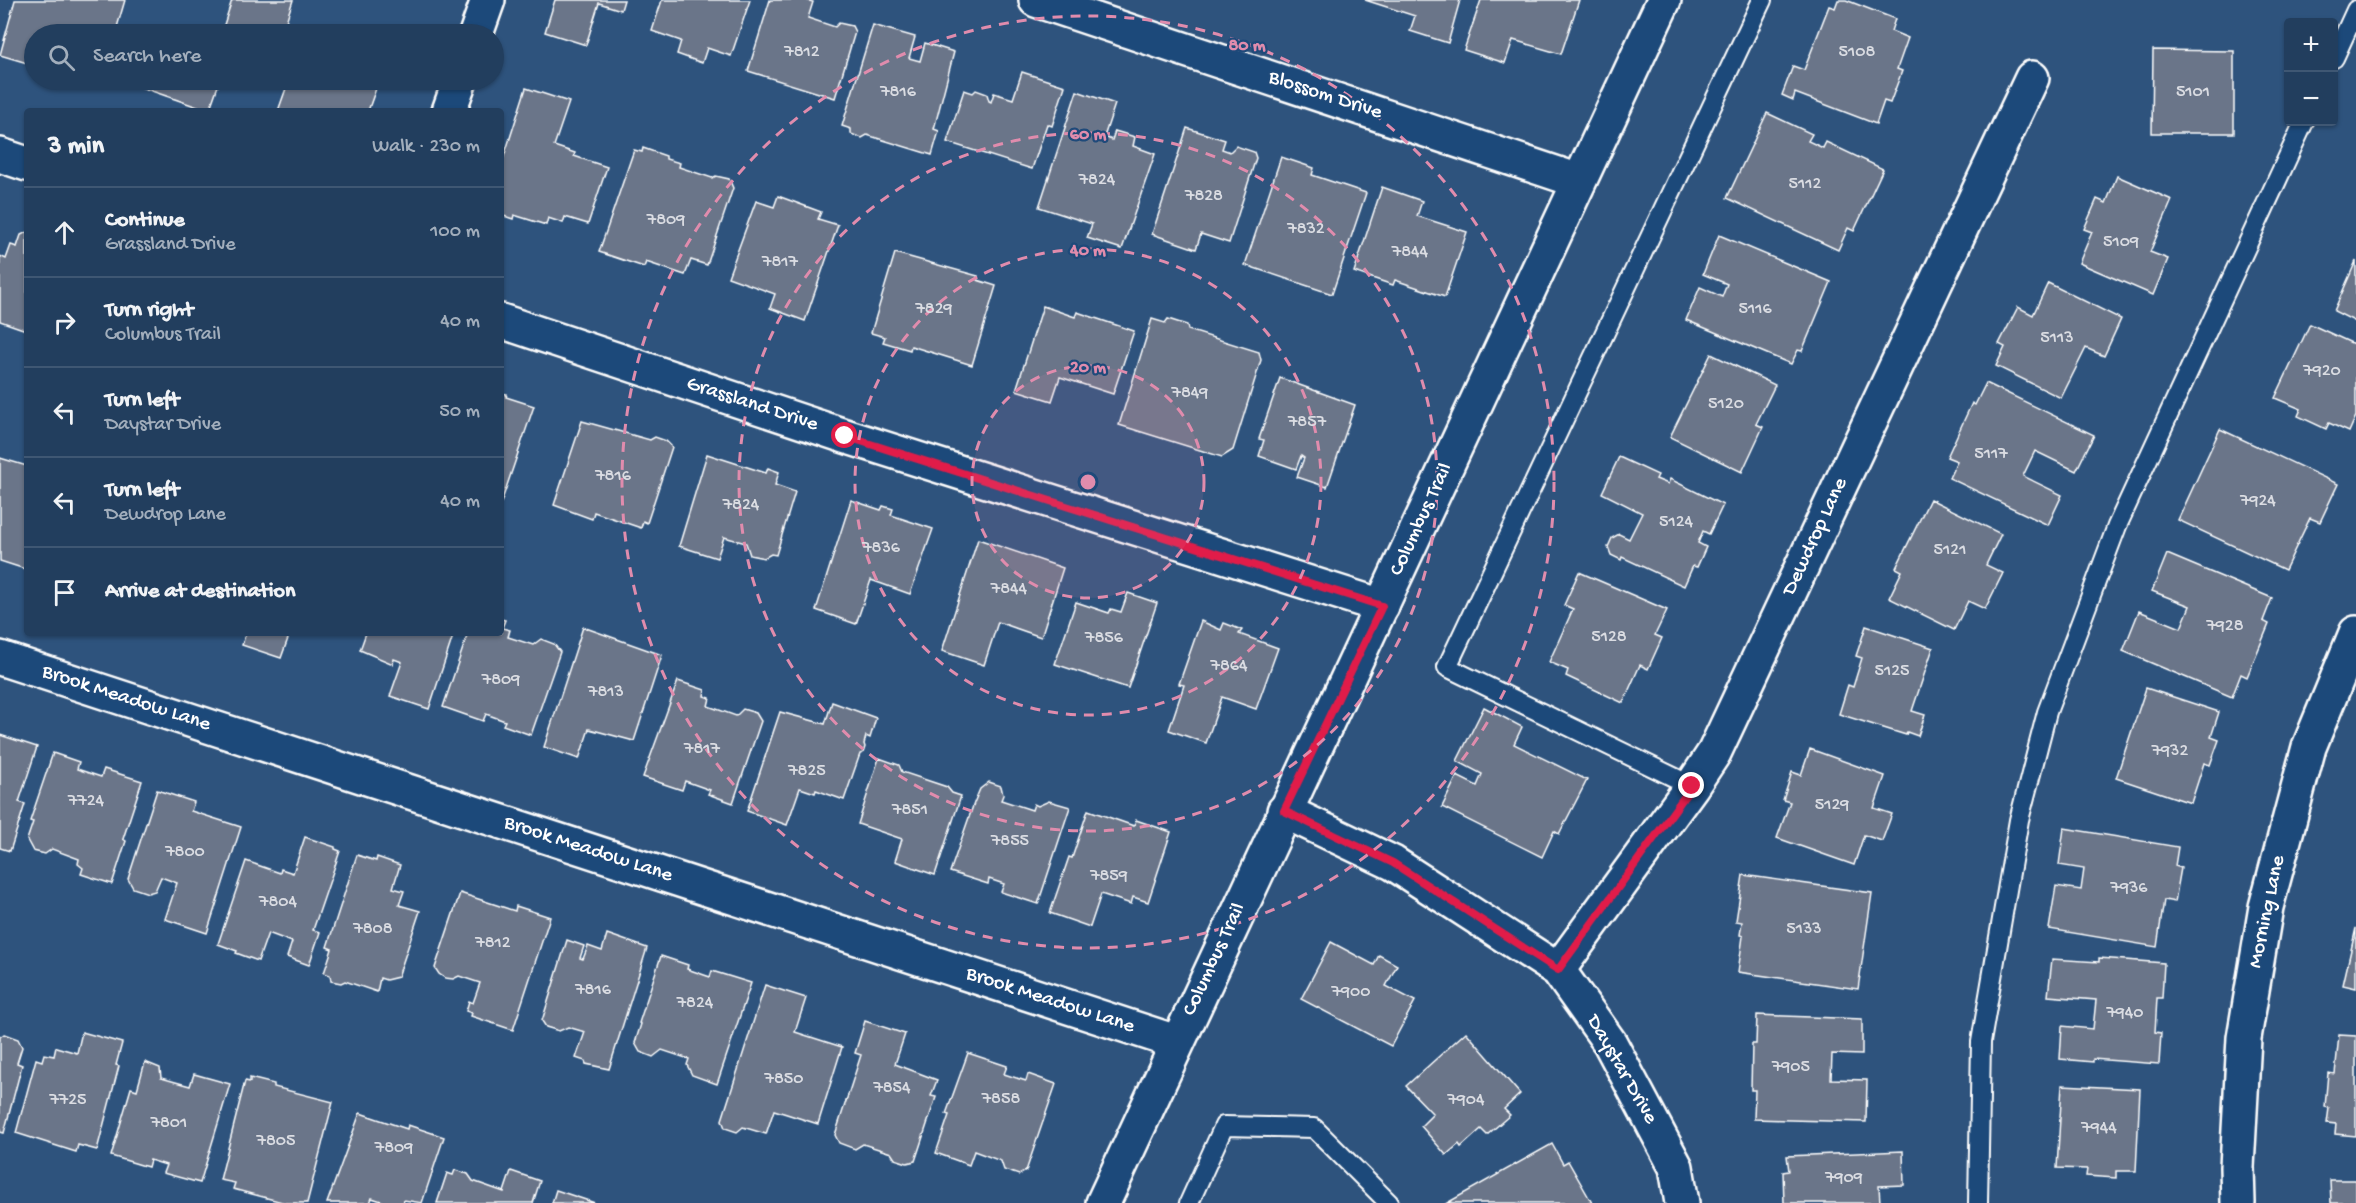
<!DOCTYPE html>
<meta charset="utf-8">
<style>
body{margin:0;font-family:"Gochi Hand",sans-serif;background:#2a4564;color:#f1f3f6}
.controls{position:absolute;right:18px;top:18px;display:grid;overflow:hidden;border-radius:6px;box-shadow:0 2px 4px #0004}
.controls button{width:54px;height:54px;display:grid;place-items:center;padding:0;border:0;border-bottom:2px solid #3f5773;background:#223e5e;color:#f1f3f6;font:30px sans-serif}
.stop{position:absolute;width:18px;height:18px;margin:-14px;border:4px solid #e11d48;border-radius:50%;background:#fff}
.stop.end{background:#e11d48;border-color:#fff;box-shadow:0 2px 6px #0008}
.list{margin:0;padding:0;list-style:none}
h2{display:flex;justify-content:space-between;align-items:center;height:78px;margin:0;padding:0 24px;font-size:26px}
h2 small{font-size:20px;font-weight:400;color:#a2aebc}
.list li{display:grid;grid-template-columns:39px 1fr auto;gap:18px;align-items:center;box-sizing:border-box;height:90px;padding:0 24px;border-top:2px solid #3f5773}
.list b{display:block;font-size:22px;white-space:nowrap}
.list p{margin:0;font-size:20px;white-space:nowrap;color:#a2aebc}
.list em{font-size:20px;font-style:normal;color:#a2aebc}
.icon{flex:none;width:33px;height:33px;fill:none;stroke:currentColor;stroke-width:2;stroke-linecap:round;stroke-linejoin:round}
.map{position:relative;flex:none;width:2356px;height:1203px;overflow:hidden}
.search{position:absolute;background:#223e5e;box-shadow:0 2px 4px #0004;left:24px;top:24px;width:480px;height:66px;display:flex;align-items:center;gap:15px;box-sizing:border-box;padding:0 21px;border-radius:33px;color:#a2aebc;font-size:22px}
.panel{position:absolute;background:#223e5e;box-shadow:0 2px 4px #0004;left:24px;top:108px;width:480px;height:528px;border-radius:6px}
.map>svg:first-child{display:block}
.building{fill:#6a7589;stroke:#fff;stroke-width:1.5}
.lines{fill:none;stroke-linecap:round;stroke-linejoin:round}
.service-casing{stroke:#fff;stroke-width:22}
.minor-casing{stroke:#fff;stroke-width:38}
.tertiary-casing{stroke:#fff;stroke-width:38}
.service{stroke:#1f4a7a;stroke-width:18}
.minor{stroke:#1f4a7a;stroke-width:33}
.tertiary{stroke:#1f4a7a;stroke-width:33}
.route{stroke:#e11d48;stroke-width:8}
.ring{fill:none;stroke:#e08cad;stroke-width:3;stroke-dasharray:10 8}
.labels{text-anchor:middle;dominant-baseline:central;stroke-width:4.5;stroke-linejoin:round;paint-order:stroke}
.number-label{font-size:18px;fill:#dadce2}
.street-label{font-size:21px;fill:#fff;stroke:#1f4a7a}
.centre{fill:#e08cad;stroke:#1f4a7a;stroke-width:3}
.ring-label{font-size:18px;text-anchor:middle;font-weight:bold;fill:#e08cad;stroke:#1f4a7a;stroke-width:4.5;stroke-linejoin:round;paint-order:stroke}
</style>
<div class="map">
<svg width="2356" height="1203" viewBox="0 0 2356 1203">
<rect width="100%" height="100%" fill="#2e537d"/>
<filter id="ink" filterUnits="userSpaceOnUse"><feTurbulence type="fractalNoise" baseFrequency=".0167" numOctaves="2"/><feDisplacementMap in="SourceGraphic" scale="12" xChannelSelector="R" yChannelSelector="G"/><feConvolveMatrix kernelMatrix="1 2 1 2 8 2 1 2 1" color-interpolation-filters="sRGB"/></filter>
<g filter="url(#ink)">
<!-- building -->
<g class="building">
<path d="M15,0h110l-10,34h-81v31l-34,-10z"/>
<path d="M232,0h61l-11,34h-28l-19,-6 -2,6h-12z"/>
<path d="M555,0h69l-3,10 -22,-7 -13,42 -41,-13z"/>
<path d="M662,0h88l-19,56 -24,-8 -5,15 -25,-9 4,-13 -29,-10z"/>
<path d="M770,0h36l7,2 -5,16 27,9 4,-4 13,3 3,6 -20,66 -87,-27z"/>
<path d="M1365,0h95l-12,43 -38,-12 5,-15z"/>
<path d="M1481,0h98l-18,54 -48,-14 -8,23 -41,-13z"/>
<path d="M1838,0h8l49,19 -4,12 17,7 -11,31 5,2 -12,32 -6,-2 -8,23 -81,-31 -2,7 -11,-5 11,-29 11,4 25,-64 6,2z"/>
<path d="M873,25l42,12 -6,21 11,3 5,-18 29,9 -20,77 5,2 -7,24 -65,-20 -5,3 -11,-4v-5l-9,-3z"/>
<path d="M2153,50l81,1v82h-82z"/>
<path d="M1022,72l43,14 -13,40 -5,-2 -15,45 -85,-27 17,-52 9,3 3,-3 11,4 2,7 2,1 3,-9 19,6z"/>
<path d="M134,80h86l-11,31 -77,-27z"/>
<path d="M289,80h27l14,4 2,-4h47l-11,31h-90z"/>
<path d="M526,88l43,14 -15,44 21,7 -1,3 33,11 -19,57 -23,-7 -2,6 -15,-5 -2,7 -32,-10 -1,4 -12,-4v-49z"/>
<path d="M1077,91l38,13 -11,33 8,3 3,-9 20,6 -2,9 22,8 -33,95 -35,-11 5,-14 -53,-17z"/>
<path d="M1767,113l45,21 -4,7 15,7 3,-6 57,27 -29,62 -6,-3 -10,22 -111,-52z"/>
<path d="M1187,128l38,12 -3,9 8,3 6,-6 18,6 2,6 -27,85 -28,-9 -5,15 -44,-15z"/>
<path d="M643,148l23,8v3l14,4 -1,4 33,11 4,-2 13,3 4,9 -26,77 -16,-5 -6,15 -39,-13 -2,5 -45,-15 35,-102 8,2z"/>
<path d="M1281,157l33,11 -2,7 54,18 -34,101 -87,-29z"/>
<path d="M2117,176l55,24 -22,52 18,7 -15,36 -74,-32 13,-31 -8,-3 13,-30 9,4z"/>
<path d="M1382,187l40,14 -5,15 50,16 -22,65 -50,-17 -2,5 -39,-13z"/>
<path d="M778,196l43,16 -3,7 20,6 -33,96 -35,-13 5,-14 -47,-17 28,-76 18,6z"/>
<path d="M27,232v95l-1,3 -26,-9v-65l6,3 5,-14 6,2 4,-12z"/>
<path d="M1719,235l112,47 -29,69 -4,-1 -7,14 -105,-44 14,-33 22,10 5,-13 -24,-10z"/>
<path d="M895,253l83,23 -1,4 19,6 -24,79 -61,-19 -1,4 -27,-8 2,-5 -14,-4z"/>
<path d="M2356,261v61l-22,-11z"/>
<path d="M2048,283l73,36 -17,37 -18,-8 -25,50 -65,-32 9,-19 -6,-3 19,-37 15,8z"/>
<path d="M1043,306l32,11 2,-5 57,19 -21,63 -53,-17 -8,24 -36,-11z"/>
<path d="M1152,319l13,4 3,-4 19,6 1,5 71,22 2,8 -28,90 -11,7 -103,-32z"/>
<path d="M2310,324l46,21v71l-7,16 -20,-9 -3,6 -28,-13 3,-7 -26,-11z"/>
<path d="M1711,354l64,31 -19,39 7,3 -21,45 -72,-35z"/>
<path d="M1280,378l75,27 -28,82 -30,-10 7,-19 -3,-2 -5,13 -37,-13 5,-16 -5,-1z"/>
<path d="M1986,383l108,52 -18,36 -41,-20 -12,25 39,19 -14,30 -99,-47 8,-17 -10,-4 25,-54 3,2z"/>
<path d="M501,393l6,1 -1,3 28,9 -33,97z"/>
<path d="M582,421l68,19 5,-3 11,4 6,6 -25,76 -4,-2 -2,7 -47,-16 -2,7 -38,-14z"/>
<path d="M2220,429l118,55 -18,38 -10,-4 -25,52 -107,-50z"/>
<path d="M707,454l59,19 2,-5 11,4 -4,13 20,7 -19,63 -5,-1 -7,4 -14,-3 -4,-12 -22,-6 -7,21 -38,-12z"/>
<path d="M1619,457l39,18 -2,4 12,5 2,-5 53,26 -14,29 -6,-3 -5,12 8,4 -9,20 -4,-1 -9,20 -62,-29 -1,3 -10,-5 -3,-8 4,-9 7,-4 10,5 13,-26 -40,-20z"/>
<path d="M0,458l27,8v97l-2,6 -25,-8z"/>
<path d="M1930,499l71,35 -15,31 17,8 -18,36 -17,-8 -14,29 -65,-32 13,-27 -6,-3z"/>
<path d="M851,500l30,10 2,-4 10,3 -2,6 42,14 -23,65 -39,-14 -15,44 -40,-14z"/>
<path d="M978,539l85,29 -22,69 -43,-15 -14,43 -42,-14z"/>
<path d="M2167,554l105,44 -9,23 6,3 -22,53 -6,-3 -9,23 -109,-46 16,-40 42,17 9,-22 -38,-15z"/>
<path d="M1579,572l88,38 -12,25 7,3 -14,31 -8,-4 -17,38 -57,-27 2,-6 -19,-8 24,-53 -9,-4z"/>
<path d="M1128,593l29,10 -29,85 -73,-24 21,-62 33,11 2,-4 10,3z"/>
<path d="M501,619l4,1 -3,8 8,2 -2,7 25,8 8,-6 13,5 6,8 -29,83 -28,-10 2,-4 -19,-7 -3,7 -40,-14 25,-74h33z"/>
<path d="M1201,621l20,9 3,-7 18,7 -3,4 39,14 -22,61 -34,-12 -16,46 -37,-13 15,-45 -5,-1z"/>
<path d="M1866,626l67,22 -21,63 13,4 -7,21 -11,-4 -1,3 -67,-21 9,-29 5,2 9,-29 -6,-2z"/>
<path d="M583,627l79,28 -28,86 -45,-12 -10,30 -35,-12z"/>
<path d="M246,633h44l-9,25 -39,-13z"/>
<path d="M366,633h88l-25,76 -39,-13 12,-34 -8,-3 -1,5 -33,-14z"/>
<path d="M678,681l27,9 -1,6 6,2 -2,8 28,10 7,-7 13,4 5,8 -28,82 -25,-9 2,-4 -25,-9 -3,9 -39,-13z"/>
<path d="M2146,688l73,24 -8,25 8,3 -9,25 -6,-2 -13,40 -75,-25z"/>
<path d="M832,702l44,16 -6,20 -4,-2 -2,8 1,3 -2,6 -3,1 -16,46 -28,-10 -1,3 -15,-5 -13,37 -40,-14 33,-99 45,12z"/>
<path d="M1484,707l38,20 -8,17 73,36 -28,54 -5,-3 -12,26 -100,-50 15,-31 20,10 5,-12 -25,-13z"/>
<path d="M0,735l37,12 -18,55 6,2 -15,47 -10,-3z"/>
<path d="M1810,749l75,27 -11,32 18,6 -10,27 -18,-6 -10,30 -77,-27 13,-36 -7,-2 9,-28 9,3z"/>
<path d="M53,753l26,9 -2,7 24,8 3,-8 38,12 -19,58 3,2 -14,43 -31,-10 2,-6 -5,-4 1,-5 -27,-10 -7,5 -12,-3 -6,-11 6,-18 -3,-1z"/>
<path d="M879,758l20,7 3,7 45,15 5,6 9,3 -26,79 -40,-14 7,-22 -44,-15z"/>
<path d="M989,782l12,4 2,9 -2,5 31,10 2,-6 4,2 11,-5 21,6 -32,97 -37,-12 3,-8 -15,-5 -1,5 -38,-12 24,-69 6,-14z"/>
<path d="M157,790l37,12 -3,9 50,16 -34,106 -42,-14 12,-36 -16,-6 -6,14 -7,2 -15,-5 -5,-9z"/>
<path d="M1088,810l46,16 2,-6 35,12 -23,70 -15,-5 -2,7 -30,-10 -11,33 -40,-14 19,-56 3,1z"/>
<path d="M2064,828l114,19 -3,19 6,2 -6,34 -11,-2 -7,47 -108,-18 7,-43 25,4 3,-21 -25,-4z"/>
<path d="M305,837l30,10v2l5,2 -27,79 7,2 -11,33 -22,-8 5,-15 -24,-9 -10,28 -22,-8 1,-2 -19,-7 28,-83 34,12 1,-4 12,4z"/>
<path d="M357,855l19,6 1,-4 23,8 -7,23 11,3 -5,14 21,6 -22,66 -12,3 -6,-2 -3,14 -32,-11 -4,2 -10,-2 -1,-6 -6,-2 8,-24 -5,-2z"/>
<path d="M1743,875l129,18 -14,96 -120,-17 5,-36 -3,-1 2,-13 -6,-1z"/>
<path d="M460,893l55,18 1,-5 34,11 -37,113 -42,-14 1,-3 -6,-2 3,-10 4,2 7,-20 -21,-7 -6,3 -8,-1 -6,-4 -4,-6z"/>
<path d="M2356,928v60l-13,-3z"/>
<path d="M607,934l40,14 -38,121 -23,-5 -1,-3 -9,-3 9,-26 -17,-5 -9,4 -13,-4 -4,-6 25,-81 17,6 -4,12 3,1 5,-13 14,5z"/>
<path d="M1331,942l43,23 5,-10 18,10 -11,21 29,15 -24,45 -90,-47z"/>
<path d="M661,956l27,9 -1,4 23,8 2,-6 39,12 -34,101 -25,-9 -5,-10 2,-6 -27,-9 -9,7 -13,-5 -5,-9 6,-19 -2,-1z"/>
<path d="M2099,958l65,5 -2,35h-5l-2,34 6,1 -2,31 -66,-5v3l-33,-3 2,-33 31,3 3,-29 -48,-4 4,-37 47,3z"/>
<path d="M765,985l41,13 -11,34 47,15 -24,77 -44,-14 -8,24 -23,-7 -6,5 -12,-4 -3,-8z"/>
<path d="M1757,1015l105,4v36l-30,-1 -1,25 36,1 -1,42 -112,-3 1,-29h-4l1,-46h4z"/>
<path d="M865,1021l40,13 -10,30 42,16 -6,16 5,1 -21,64 -8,2 -12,-4 -4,-6 -28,-9 -8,5 -16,-6 -4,-8 26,-80 -6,-2z"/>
<path d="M82,1032l40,11 -6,22 3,1 -22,84 -19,-5 -2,7 -60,-19 20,-74 6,2 2,-7 10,2 2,-9 21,6z"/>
<path d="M1466,1032l54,62 -16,15 6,6 -23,20 -6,-6 -20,18 -2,-3 -13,11 -25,-29 12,-12 -27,-28z"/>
<path d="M4,1034l14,5 4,8 -5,16 5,2 -18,68 -4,-1v-95z"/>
<path d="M2339,1035l17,1v100l-21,-2 1,-10 -9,-1 2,-15 -4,-1 3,-34 7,1z"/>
<path d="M968,1053l39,13 -3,8 22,7 2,-7 28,10 -30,87 -7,4 -15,-5 -3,-9 -27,-10 -5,14 -33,-12 13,-38 -3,-1z"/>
<path d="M145,1062l15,6 1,10 29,8 4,-12 36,10 -30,99 -37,-10 3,-8 -16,-5 -2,7 -37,-11 20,-68 6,2z"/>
<path d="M250,1078l24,6v3l59,15 -26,101h-21l-53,-14 2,-6 -15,-3 25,-99 5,1z"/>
<path d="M2062,1085l78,4 -4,82h-20v7l-30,-2 1,-7 -30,-1z"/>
<path d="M360,1113l47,16 1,-4 36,12 -22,66 -18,-3 -1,3h-16l-15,-5 -2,5h-43z"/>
<path d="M1552,1144l11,20 5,-3 24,42h-145z"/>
<path d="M1903,1151l1,34 -25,1 1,17h-96l-1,-31 6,-1 -2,-15z"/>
<path d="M455,1170l13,4 5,7 31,11 7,-21 29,10 -7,22h-96l10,-30 6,2z"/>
<path d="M2330,1180h26v23h-25z"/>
<path d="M556,1190l39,13h-43z"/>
</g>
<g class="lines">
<!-- service casing -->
<g class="service-casing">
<g id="service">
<path d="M2334,58l22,-48"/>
<path d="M1692,786l-245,-119 315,-667"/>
<path d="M1189,1203l35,-77 90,2 75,75"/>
<path d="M1978,1203l3,-161 38,-222 28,-108 70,-186 187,-404"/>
</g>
</g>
<!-- minor casing -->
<g class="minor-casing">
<g id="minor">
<path d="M1036,0l543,181"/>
<path d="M476,34l12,-34"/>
<path d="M449,111l11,-31"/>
<path d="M0,155l27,9"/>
<path d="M501,321l344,115 537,170"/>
<path d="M0,658l1176,384"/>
<path d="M1284,811l109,52 165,107 52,73 66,124 6,36"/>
<path d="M1558,970l134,-184 22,-33 318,-675"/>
<path d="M2238,1203l-1,-36 7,-129 22,-131 43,-160 47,-114"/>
</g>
</g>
<!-- tertiary casing -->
<g class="tertiary-casing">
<path id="tertiary" d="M1103,1203l561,-1203"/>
</g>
<!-- service -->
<use href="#service" class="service"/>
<!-- minor -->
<use href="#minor" class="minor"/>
<!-- tertiary -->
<use href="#tertiary" class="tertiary"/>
</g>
</g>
<g class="lines" filter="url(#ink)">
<!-- route -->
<path class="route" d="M845,436l537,170 -98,205 109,52 165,107 134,-184"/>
</g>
<!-- distance rings -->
<circle cx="1088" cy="482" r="116" fill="#e08cad" fill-opacity=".12"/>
<g class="ring">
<circle cx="1088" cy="482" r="116"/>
<circle cx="1088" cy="482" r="233"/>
<circle cx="1088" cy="482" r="349"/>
<circle cx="1088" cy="482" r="466"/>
</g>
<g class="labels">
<!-- number labels -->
<g class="number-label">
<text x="802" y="52">7812</text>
<text x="1857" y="52">5108</text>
<text x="898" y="92">7816</text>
<text x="2193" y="92">5101</text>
<text x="1097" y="180">7824</text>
<text x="1805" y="184">5112</text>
<text x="1204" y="196">7828</text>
<text x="666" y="220">7809</text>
<text x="1306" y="229">7832</text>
<text x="2121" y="242">5109</text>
<text x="1410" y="252">7844</text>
<text x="780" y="262">7817</text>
<text x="934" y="309">7829</text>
<text x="1755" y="309">5116</text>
<text x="2057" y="338">5113</text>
<text x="2322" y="371">7920</text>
<text x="1190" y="393">7849</text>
<text x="1726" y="404">5120</text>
<text x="1307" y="422">7857</text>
<text x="1991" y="454">5117</text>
<text x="613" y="476">7816</text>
<text x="2258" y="501">7924</text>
<text x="741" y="505">7824</text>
<text x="1676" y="522">5124</text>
<text x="881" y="548">7836</text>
<text x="1950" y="550">5121</text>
<text x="1009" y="589">7844</text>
<text x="2225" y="626">7928</text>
<text x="1609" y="637">5128</text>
<text x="1104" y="638">7856</text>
<text x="1229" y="666">7864</text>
<text x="1892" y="671">5125</text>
<text x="501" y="680">7809</text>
<text x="606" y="692">7813</text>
<text x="702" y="749">7817</text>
<text x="2170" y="751">7932</text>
<text x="807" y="771">7825</text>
<text x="86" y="801">7724</text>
<text x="1832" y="805">5129</text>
<text x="910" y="810">7851</text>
<text x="1010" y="841">7855</text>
<text x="185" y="852">7800</text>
<text x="1109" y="876">7859</text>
<text x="2129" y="888">7936</text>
<text x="278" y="902">7804</text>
<text x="373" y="929">7808</text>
<text x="1804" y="929">5133</text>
<text x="493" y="943">7812</text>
<text x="593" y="990">7816</text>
<text x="1351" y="992">7900</text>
<text x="695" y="1003">7824</text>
<text x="2125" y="1013">7940</text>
<text x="1791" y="1067">7905</text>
<text x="784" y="1079">7850</text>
<text x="892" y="1088">7854</text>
<text x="1001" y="1099">7858</text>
<text x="68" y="1100">7725</text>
<text x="1466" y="1100">7904</text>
<text x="169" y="1123">7801</text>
<text x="2099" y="1128">7944</text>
<text x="276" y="1141">7805</text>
<text x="394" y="1148">7809</text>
<text x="1844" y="1178">7909</text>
</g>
<!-- street labels -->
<g class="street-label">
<text transform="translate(1325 96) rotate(18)">Blossom Drive</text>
<text transform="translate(752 405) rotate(18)">Grassland Drive</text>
<text transform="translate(1422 520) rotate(-65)">Columbus Trail</text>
<text transform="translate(1816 537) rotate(-65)">Dewdrop Lane</text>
<text transform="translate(126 699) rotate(18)">Brook Meadow Lane</text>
<text transform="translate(588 850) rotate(18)">Brook Meadow Lane</text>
<text transform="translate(2268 912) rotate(-78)">Morning Lane</text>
<text transform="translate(1215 960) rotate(-65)">Columbus Trail</text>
<text transform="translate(1050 1001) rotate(18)">Brook Meadow Lane</text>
<text transform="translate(1621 1070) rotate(60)">Daystar Drive</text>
</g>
</g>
<circle cx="1088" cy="482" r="9" class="centre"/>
<g class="ring-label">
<text x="1247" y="50">80 m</text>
<text x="1088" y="139">60 m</text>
<text x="1088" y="255">40 m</text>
<text x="1088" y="372">20 m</text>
</g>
</svg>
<div class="controls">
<button>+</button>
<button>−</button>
</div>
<div class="stop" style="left:845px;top:436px"></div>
<div class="stop end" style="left:1692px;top:786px"></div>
<div class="search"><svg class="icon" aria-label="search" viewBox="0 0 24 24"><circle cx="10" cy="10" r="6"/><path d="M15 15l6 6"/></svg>Search here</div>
<section class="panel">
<h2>3 min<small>Walk · 230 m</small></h2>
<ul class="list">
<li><svg class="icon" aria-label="ahead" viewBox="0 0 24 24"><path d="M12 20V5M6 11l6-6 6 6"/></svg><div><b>Continue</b><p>Grassland Drive</p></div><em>100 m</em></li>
<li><svg class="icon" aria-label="right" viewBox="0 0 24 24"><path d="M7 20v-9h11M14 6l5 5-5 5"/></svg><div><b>Turn right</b><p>Columbus Trail</p></div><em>40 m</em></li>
<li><svg class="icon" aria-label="left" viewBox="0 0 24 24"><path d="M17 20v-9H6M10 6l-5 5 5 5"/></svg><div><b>Turn left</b><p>Daystar Drive</p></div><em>50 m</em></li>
<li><svg class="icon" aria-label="left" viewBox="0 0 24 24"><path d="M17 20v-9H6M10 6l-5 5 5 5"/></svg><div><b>Turn left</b><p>Dewdrop Lane</p></div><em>40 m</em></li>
<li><svg class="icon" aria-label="arrive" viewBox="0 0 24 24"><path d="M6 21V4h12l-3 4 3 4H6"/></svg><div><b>Arrive at destination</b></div></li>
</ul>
</section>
</div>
